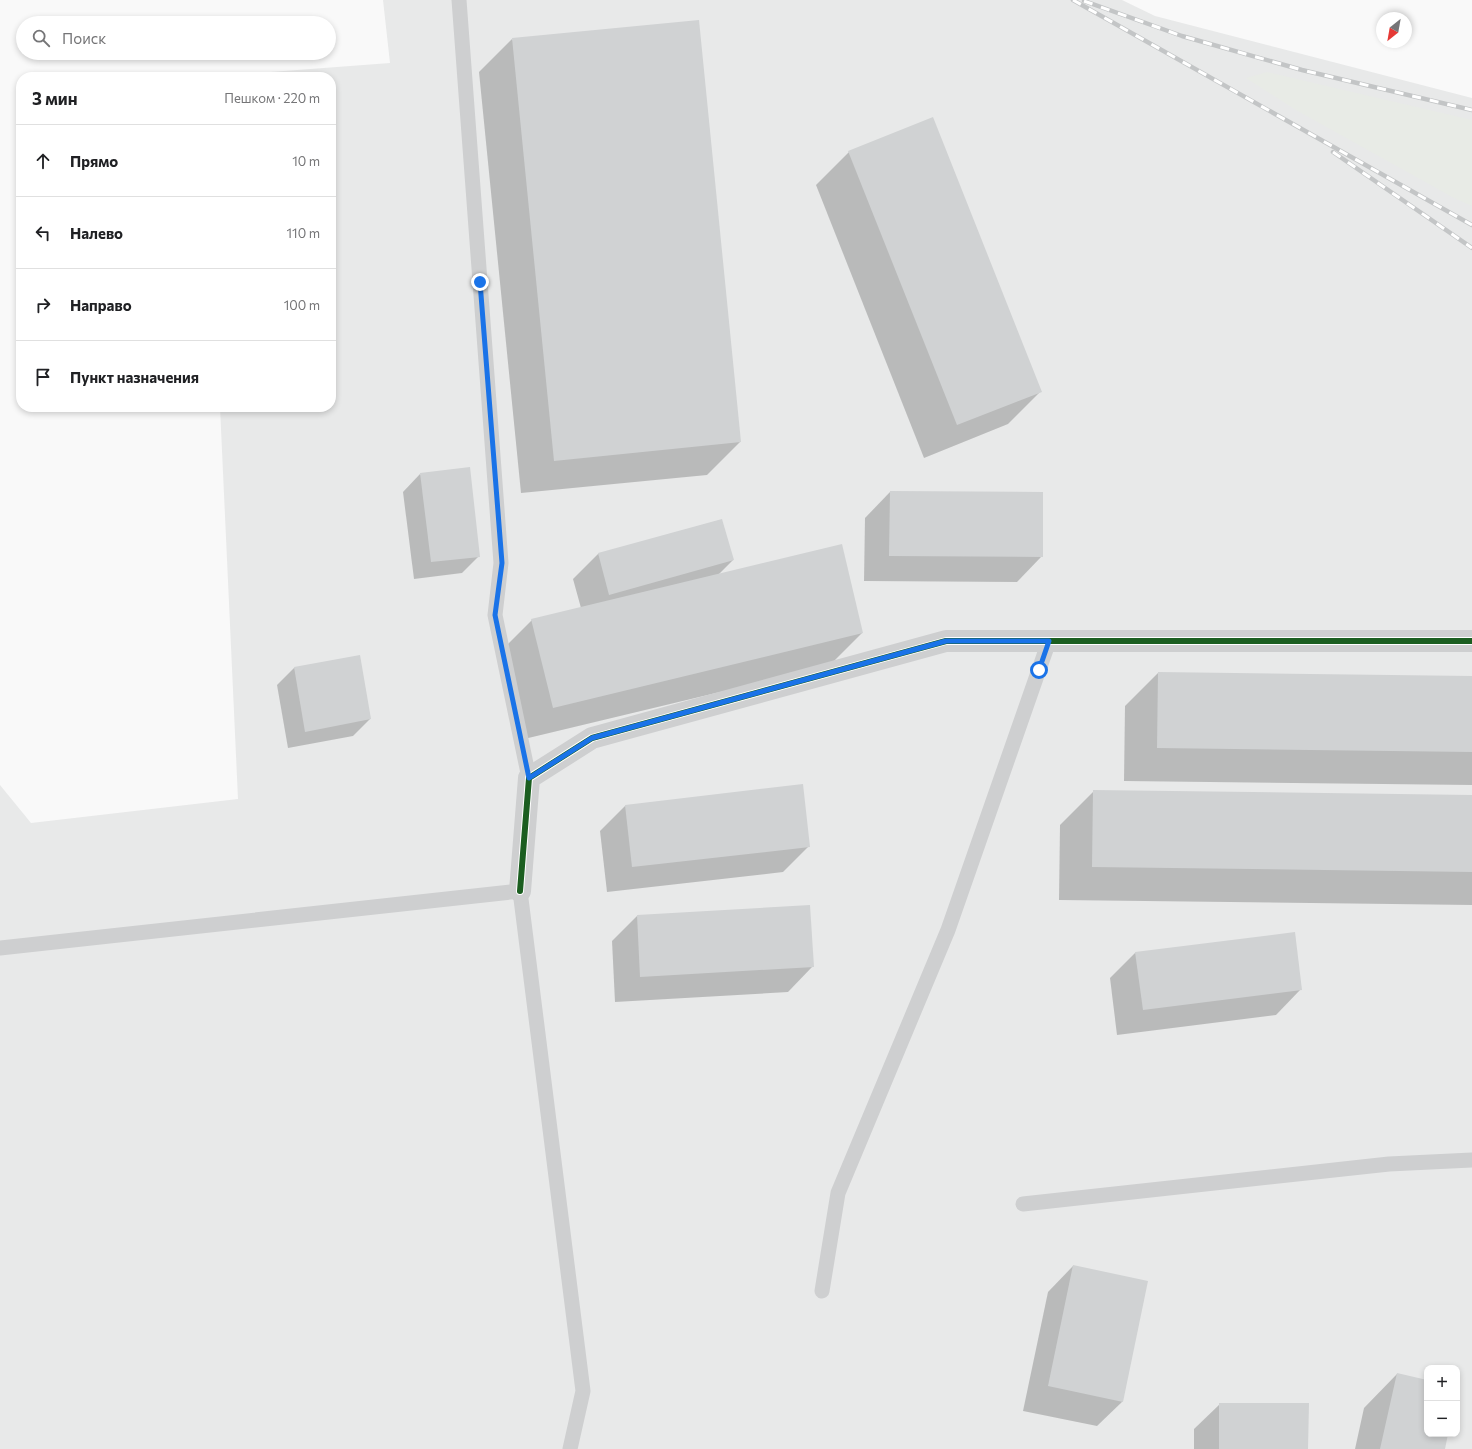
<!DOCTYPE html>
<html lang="ru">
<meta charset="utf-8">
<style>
body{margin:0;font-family:Commissioner,sans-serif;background:#f6f6f6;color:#202124}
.controls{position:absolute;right:12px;bottom:12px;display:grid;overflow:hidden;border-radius:8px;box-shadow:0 2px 6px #0003}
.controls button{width:36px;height:36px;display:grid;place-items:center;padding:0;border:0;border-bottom:1px solid #e0e0e0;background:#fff;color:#202124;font:20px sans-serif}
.compass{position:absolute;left:1376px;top:12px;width:36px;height:36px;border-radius:50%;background:#fff;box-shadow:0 2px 6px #0003;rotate:211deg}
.stop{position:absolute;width:12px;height:12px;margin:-9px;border:3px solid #1a73e8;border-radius:50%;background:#fff}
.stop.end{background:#1a73e8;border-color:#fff;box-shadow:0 1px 4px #0008}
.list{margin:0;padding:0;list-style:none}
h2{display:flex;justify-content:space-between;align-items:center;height:52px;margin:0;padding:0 16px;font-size:17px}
h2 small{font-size:13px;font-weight:400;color:#757577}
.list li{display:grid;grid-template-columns:26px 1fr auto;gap:12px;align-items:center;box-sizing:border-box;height:72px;padding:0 16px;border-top:1px solid #e0e0e0}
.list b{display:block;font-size:15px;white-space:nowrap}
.list em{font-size:13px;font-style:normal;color:#757577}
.icon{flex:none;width:22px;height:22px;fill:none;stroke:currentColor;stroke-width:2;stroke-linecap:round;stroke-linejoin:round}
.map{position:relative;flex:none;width:1472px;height:1449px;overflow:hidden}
.search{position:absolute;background:#fff;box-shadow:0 2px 6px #0003;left:16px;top:16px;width:320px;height:44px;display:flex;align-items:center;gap:10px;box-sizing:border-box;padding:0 14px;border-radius:22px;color:#757577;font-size:15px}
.panel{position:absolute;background:#fff;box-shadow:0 2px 6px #0003;left:16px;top:72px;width:320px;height:340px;border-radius:16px}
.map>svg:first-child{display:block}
.built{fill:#e8e9e9;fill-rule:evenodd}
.green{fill:#e8ebe6}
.shadow{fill:#0003}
.building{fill:#d0d2d3}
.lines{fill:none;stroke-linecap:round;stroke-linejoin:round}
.service{stroke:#cecfd0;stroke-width:15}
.minor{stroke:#cecfd0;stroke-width:22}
.rail-casing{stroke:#c3c5c6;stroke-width:4.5}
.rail{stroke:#fff;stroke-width:3;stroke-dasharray:9;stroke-linecap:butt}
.cycleway-casing{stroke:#fff;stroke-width:8}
.cycleway{stroke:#1b5e20;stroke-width:6}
.route{stroke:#1a73e8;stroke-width:5}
</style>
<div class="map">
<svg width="1472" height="1449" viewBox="0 0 1472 1449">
<rect width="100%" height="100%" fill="#f9f9f9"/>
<!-- built -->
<path class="built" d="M383,0h739l33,16 317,82v1351h-1472v-664l31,38 207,-24 -18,-392h111v-330h-126l185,-14zM1427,1368h30v66h-30z"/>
<!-- green -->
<path class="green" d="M1267,72l205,48v86l-18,-8 -158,-88 -50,-32z"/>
<!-- shadow -->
<g class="shadow">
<path d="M512,39l228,403 -33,33 -186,18 -42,-421z"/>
<path d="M849,152l192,239 -33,33 -84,34 -108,-273z"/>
<path d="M420,474l59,82 -17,17 -48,6 -11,-87z"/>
<path d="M890,492l152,64 -25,26 -153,-1 1,-63z"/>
<path d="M721,520l12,40 -15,15 144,58 -33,33 -309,74 -21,-87 33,-33 49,-12 -8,-29 25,-25z"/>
<path d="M359,656l11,63 -17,17 -65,12 -11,-63 17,-17z"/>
<path d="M1158,673l314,4v108l-348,-4 1,-75z"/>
<path d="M1094,791l378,5v109l-413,-5 1,-75z"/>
<path d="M625,806l184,40 -26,26 -176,20 -7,-61z"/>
<path d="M637,916l176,50 -25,26 -173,10 -3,-61z"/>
<path d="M1135,953l166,36 -25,26 -159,20 -7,-57z"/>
<path d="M1073,1266l50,135 -26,25 -74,-15 25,-119z"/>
<path d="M1397,1374l30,7v53h20l-3,15h-89l9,-41z"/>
<path d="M1220,1404l87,45h-113v-20z"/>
</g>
<!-- building -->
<g class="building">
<path d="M699,20l42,422 -187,19 -42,-423z"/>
<path d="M933,117l109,275 -85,33 -109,-274z"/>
<path d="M470,467l10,90 -49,5 -11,-89z"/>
<path d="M890,491l153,1v65l-154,-1z"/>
<path d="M722,519l12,41 -125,35 -11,-42z"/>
<path d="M842,544l21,89 -310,75 -22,-89z"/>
<path d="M360,655l11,64 -66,13 -11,-65z"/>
<path d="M1158,672l314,4v76l-315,-4z"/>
<path d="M803,784l7,63 -178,20 -7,-62z"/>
<path d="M1093,790l379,5v77l-380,-5z"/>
<path d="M810,905l4,62 -174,10 -3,-62z"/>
<path d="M1295,932l7,58 -159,20 -8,-58z"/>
<path d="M1073,1265l75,16 -25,121 -75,-16z"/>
<path d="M1397,1373l30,7v54h21l-3,15h-65z"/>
<path d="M1219,1403h90l-1,46h-89z"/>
</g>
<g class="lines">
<!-- service -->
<g class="service">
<path d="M459,0l42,563 -6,52 34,163"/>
<path d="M0,948l520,-57 63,500 -13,58"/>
<path d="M1023,1204l366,-40 83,-4"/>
<path d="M822,1291l16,-98 110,-263 101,-289"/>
</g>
<!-- minor -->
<path class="minor" d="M520,891l9,-113 63,-40 354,-97h526"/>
<!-- rail casing -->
<g class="rail-casing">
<g id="rail">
<path d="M1073,0l399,225"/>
<path d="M1084,1l98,35 120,34 170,40"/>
<path d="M1333,152l139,96"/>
</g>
</g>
<!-- rail -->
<use href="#rail" class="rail"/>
<!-- cycleway casing -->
<g class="cycleway-casing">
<path id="cycleway" d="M520,891l9,-113 63,-40 354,-97h526"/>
</g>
<!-- cycleway -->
<use href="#cycleway" class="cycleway"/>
</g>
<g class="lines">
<!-- route -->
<path class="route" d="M480,282l22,281 -7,52 34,163 63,-40 354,-97h103l-10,29"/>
</g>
</svg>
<div class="controls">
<button>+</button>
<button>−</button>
</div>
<svg class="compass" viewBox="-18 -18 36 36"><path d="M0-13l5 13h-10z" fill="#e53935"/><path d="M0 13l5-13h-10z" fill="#757577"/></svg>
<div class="stop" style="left:1039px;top:670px"></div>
<div class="stop end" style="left:480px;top:282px"></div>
<div class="search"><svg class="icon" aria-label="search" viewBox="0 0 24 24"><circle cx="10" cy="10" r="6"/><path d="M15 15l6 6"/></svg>Поиск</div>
<section class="panel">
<h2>3 мин<small>Пешком · 220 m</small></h2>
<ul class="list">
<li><svg class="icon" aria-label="ahead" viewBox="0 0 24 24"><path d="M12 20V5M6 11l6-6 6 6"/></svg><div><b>Прямо</b></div><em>10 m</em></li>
<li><svg class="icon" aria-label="left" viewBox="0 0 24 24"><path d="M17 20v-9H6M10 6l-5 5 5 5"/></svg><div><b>Налево</b></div><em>110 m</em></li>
<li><svg class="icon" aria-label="right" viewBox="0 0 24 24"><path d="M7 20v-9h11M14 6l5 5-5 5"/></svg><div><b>Направо</b></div><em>100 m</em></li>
<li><svg class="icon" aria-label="arrive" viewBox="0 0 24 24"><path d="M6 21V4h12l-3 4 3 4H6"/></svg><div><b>Пункт назначения</b></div></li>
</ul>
</section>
</div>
